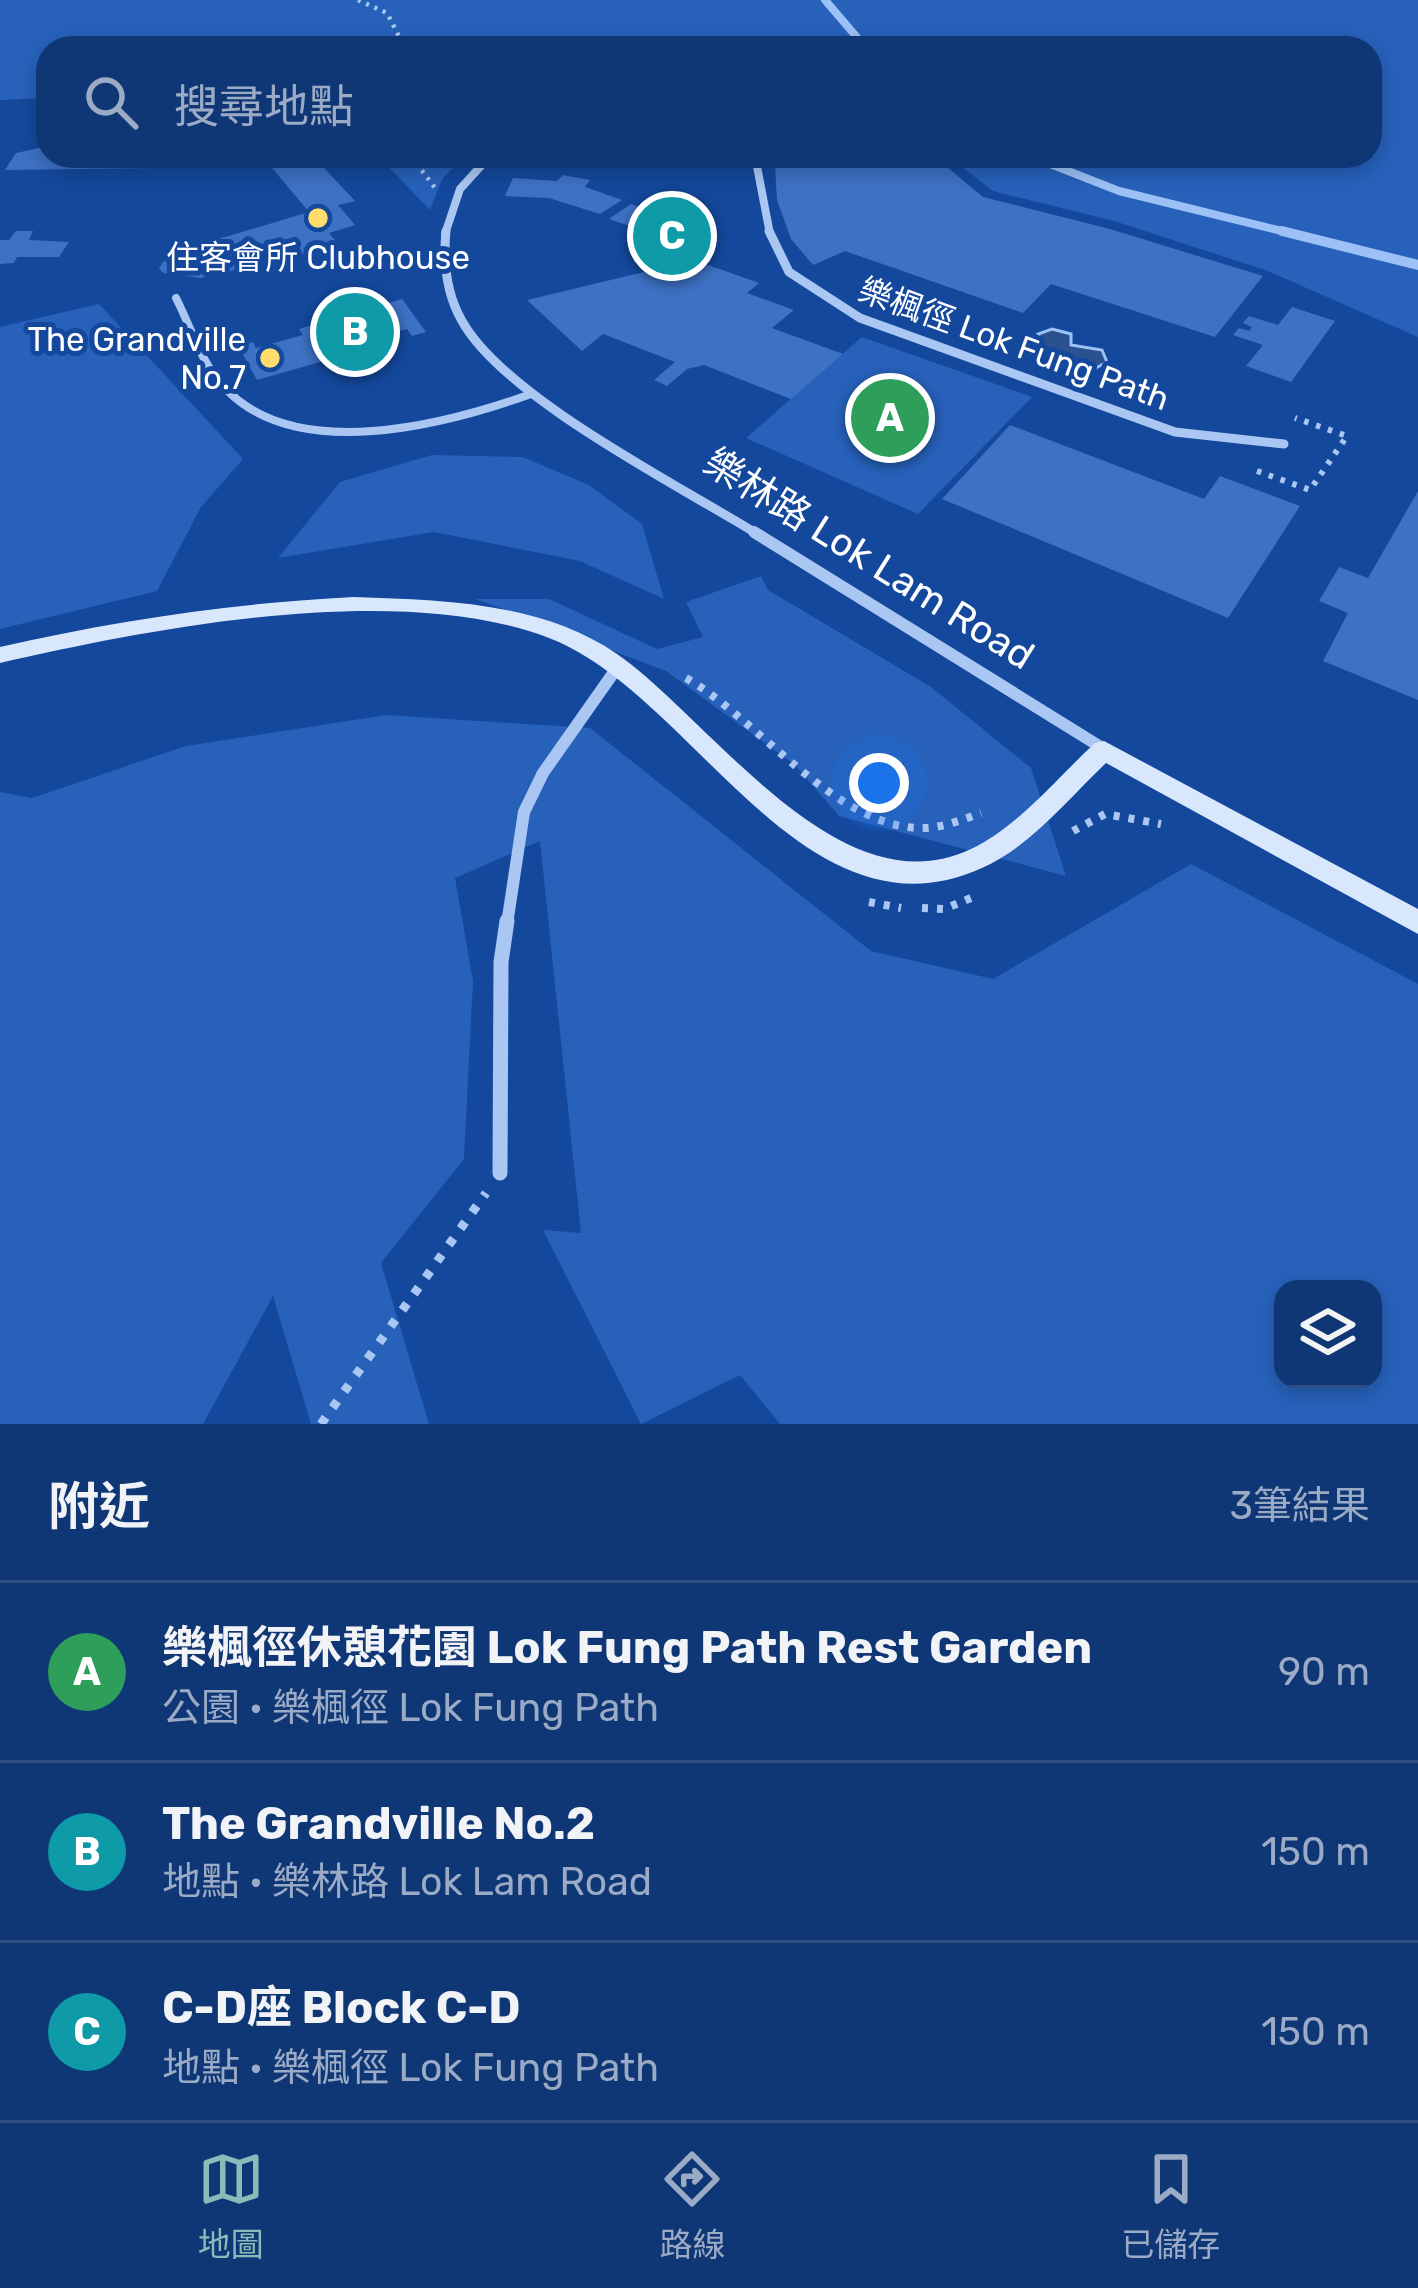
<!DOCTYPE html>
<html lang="zh-TW">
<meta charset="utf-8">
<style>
body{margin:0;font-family:Rubik,"Noto Sans TC",sans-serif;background:#1d417d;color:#f1f3f6}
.controls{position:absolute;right:36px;bottom:36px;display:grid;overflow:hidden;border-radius:24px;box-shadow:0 6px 18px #0003}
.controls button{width:108px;height:108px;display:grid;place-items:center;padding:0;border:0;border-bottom:3px solid #2f5087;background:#0f3675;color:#f1f3f6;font:60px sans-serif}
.you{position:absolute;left:879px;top:783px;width:42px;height:42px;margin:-30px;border:9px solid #fff;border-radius:50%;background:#1a73e8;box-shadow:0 0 0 18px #1a73e833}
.badge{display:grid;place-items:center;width:78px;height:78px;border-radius:50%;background:#8bbbb9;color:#fff;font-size:39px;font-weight:700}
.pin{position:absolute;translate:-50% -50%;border:6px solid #fff;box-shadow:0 3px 12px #0006}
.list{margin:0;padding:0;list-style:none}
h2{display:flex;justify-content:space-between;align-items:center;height:156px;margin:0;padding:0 48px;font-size:51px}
h2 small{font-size:39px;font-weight:400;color:#9babc5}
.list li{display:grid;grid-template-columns:78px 1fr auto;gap:36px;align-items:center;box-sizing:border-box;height:180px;padding:0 48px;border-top:3px solid #2f5087}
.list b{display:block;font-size:45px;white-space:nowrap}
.list p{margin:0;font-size:39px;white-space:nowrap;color:#9babc5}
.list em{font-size:39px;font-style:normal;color:#9babc5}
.icon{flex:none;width:66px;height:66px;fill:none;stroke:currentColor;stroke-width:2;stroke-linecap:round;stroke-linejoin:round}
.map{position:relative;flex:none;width:1418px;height:1424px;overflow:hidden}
.search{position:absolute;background:#0f3675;box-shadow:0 6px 18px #0003;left:36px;right:36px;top:36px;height:132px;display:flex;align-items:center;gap:30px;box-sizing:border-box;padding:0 42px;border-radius:36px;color:#9babc5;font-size:45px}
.sheet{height:696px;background:#0f3675}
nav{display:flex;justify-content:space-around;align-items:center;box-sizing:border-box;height:168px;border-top:3px solid #2f5087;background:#0f3675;font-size:33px;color:#9babc5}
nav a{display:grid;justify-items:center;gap:6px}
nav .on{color:#8bbbb9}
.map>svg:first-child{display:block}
.green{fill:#2761ba;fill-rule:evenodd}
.water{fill:#2b518f;stroke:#9cc1f6;stroke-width:3}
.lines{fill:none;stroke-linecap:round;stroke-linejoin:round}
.stream-far1{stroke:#9cc1f6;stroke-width:8}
.stream{stroke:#9cc1f6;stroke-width:10}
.building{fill:#3d71c3}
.path-far3{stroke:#aac7f3;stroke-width:4.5;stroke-dasharray:3 6;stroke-linecap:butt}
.path-far2{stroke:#aac7f3;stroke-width:6;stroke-dasharray:4.5 8;stroke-linecap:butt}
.path-far1{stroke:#aac7f3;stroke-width:8;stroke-dasharray:6 9;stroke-linecap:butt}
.path{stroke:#aac7f3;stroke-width:9;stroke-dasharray:8 12;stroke-linecap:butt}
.lane{stroke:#aac7f3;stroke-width:8}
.street-far3{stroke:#aac7f3;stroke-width:8}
.street-far2{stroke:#aac7f3;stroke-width:9}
.street-far1{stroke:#aac7f3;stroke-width:12}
.street{stroke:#aac7f3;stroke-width:15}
.secondary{fill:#d9e7fd;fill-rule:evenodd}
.poi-dot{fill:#ffdc6c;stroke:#14489c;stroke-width:4.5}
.labels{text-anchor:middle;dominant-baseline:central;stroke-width:10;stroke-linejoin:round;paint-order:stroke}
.far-poi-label{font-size:33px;fill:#fff;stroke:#14489c}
.far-street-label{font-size:33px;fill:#fff;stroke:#14489c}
.street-label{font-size:39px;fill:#fff;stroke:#14489c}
</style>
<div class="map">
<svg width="1418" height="1424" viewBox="0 0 1418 1424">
<rect width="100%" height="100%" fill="#14489c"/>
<!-- green -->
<g class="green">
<path d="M0,0h1418v337l-150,-66 -154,-50 -121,-30 -45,-35h422v-108h-1322v50l-48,2z"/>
<path d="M378,156h87l-23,23 -12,31z"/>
<path d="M99,304l144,155 -42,48 -44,84 -157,38v-302z"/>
<path d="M862,337l170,60 -114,117 -172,-76z"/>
<path d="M432,455l91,2 66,28 53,39 22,75 -84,-38 -146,-29 -156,26 62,-76z"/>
<path d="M761,576l7,14 163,97 100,81 35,108 -227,-60 -44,-51 -129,-94 -190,-72h73l108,50 46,-12 -17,-35z"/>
<path d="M386,715l204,13 281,223 122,28 198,-115 227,120v440h-638l-40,-49 -99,49 -98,-194 38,3 -41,-392 -85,37 18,103 -9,178 -83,104 48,161h-118l-38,-128 -70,128h-203v-632l32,6 154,-52zM1283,1289h90v90h-90z"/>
</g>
<!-- water -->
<path class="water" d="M1052,329l19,5v11l31,5 5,12 -11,6 -60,-17 6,-8 -4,-9z"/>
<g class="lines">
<!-- stream-far1 -->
<g class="stream-far1">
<path d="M825,0l41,48"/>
<path d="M1030,156l89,35 175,43"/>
</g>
<!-- stream -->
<path class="stream" d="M1282,231l136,34"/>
</g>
<!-- building -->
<g class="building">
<path d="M48,146v10h116l-6,12 -153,2 11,-17z"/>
<path d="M262,156h51l42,45 -17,4 17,20 -26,8 10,12 -138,33 -37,-5 -5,-4 3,-6 13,-11 134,-40z"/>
<path d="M783,156h151l49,41 127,32 153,47 -48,61 -164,-53 -28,29 -178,-62 -32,14 -22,-26 -14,-39 -2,-36z"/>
<path d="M563,175l27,5 -5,7 37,13 -22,14 -51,-16 -44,-2 8,-18 44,3z"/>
<path d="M631,204l38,14 13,-4 18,11 -10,7 19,21 -34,8 -31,-30 -35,-12z"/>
<path d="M16,231h17l-4,9 40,2 -10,15h-42l-3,6 -14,1v-24h9z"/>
<path d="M694,260l65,23 -12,10 47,17 -22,18 71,26 -52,45 -87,-34 -17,4 -20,17 -13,-6 21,-18 -72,-28 -21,17 -55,-51z"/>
<path d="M402,299l24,33 -14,4 -5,-7 -16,4 4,5 -18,5 3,2 -123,35 -19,-34 15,-4 3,6 47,-13 -4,-6 41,-12 5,7 23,-6 22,-7 -5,-7z"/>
<path d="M1292,307l43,14 -44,61 -45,-16 17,-21 -30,-10 6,-7 10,3 3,-4 -9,-4 6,-7 29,9z"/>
<path d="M1010,425l194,74 16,-23 80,30 -72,112 -286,-119z"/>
<path d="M1418,491v209l-95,-39 25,-48 -29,-12 20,-34 29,11z"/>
</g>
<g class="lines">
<!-- path-far3 -->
<g class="path-far3">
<path d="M358,0l29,13 18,35"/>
<path d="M411,156l24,32"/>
</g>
<!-- path-far2 -->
<path class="path-far2" d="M1257,471l53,19 37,-54 -52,-18"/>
<!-- path-far1 -->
<g class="path-far1">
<path d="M686,678c70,40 148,147 232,150 22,1 43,-8 63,-15"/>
<path d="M1073,831l32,-17 56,10"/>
<path d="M869,902l32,6"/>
<path d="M922,908l22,1 27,-11"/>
</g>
<!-- path -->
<path class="path" d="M321,1424l165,-231"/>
<!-- lane -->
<path class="lane" d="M176,298c15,29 25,65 48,89 71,78 223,37 307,7"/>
<!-- street-far3 -->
<g class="street-far3">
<path d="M755,156l15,78"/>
<path d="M445,234l15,-45 30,-33"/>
</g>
<!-- street-far2 -->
<g class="street-far2">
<path d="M446,231c-3,31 0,62 16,90 43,77 218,165 297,214"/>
<path d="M769,231l20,41 71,46 315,114 109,12"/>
</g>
<!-- street-far1 -->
<g class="street-far1">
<path d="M754,532l350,217"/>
<path d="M507,924l17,-112 19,-39 76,-108"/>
</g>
<!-- street -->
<path class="street" d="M500,1173l1,-211 6,-41"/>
<!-- secondary -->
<path class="secondary" d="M354,597c89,3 187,5 263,57 95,66 222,258 354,195 48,-23 85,-70 124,-106l9,-2 314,168v25l-312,-171c-38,36 -75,83 -124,105 -179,81 -290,-176 -433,-230 -151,-58 -396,-10 -549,25v-16c117,-27 234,-44 354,-50z"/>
</g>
<!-- markers -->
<g class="poi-dot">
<circle cx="318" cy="218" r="12"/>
<circle cx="270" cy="358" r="12"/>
</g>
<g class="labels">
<!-- far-poi labels -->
<g class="far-poi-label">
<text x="318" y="257">住客會所 Clubhouse</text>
<text x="246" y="339" text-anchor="end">The Grandville<tspan x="246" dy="38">No.7</tspan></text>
</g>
<!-- far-street labels -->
<g class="far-street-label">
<text transform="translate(1014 344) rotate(20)">樂楓徑 Lok Fung Path</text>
</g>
<!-- street labels -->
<g class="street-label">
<text transform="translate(869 559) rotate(32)">樂林路 Lok Lam Road</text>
</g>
</g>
</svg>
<div class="controls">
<button><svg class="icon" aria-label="layers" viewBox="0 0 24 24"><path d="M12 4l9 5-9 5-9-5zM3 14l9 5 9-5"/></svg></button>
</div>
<div class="you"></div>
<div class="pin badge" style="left:890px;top:418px;background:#2e9e5b">A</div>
<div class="pin badge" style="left:355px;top:332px;background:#0f9aa8">B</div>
<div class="pin badge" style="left:672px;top:236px;background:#0f9aa8">C</div>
<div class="search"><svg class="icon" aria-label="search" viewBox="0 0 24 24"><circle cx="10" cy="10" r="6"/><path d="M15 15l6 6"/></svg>搜尋地點</div>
</div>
<section class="sheet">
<h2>附近<small>3筆結果</small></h2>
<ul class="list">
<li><span class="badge" style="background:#2e9e5b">A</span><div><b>樂楓徑休憩花園 Lok Fung Path Rest Garden</b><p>公園 · 樂楓徑 Lok Fung Path</p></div><em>90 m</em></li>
<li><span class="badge" style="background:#0f9aa8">B</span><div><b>The Grandville No.2</b><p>地點 · 樂林路 Lok Lam Road</p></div><em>150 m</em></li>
<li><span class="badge" style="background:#0f9aa8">C</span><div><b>C-D座 Block C-D</b><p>地點 · 樂楓徑 Lok Fung Path</p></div><em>150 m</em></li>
</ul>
</section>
<nav>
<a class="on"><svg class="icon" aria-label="map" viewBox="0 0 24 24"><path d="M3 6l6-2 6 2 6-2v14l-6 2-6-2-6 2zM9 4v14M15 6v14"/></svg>地圖</a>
<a><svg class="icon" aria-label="directions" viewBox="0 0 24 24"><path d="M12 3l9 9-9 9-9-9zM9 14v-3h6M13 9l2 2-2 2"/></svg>路線</a>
<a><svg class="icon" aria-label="saved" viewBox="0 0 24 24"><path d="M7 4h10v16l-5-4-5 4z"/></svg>已儲存</a>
</nav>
